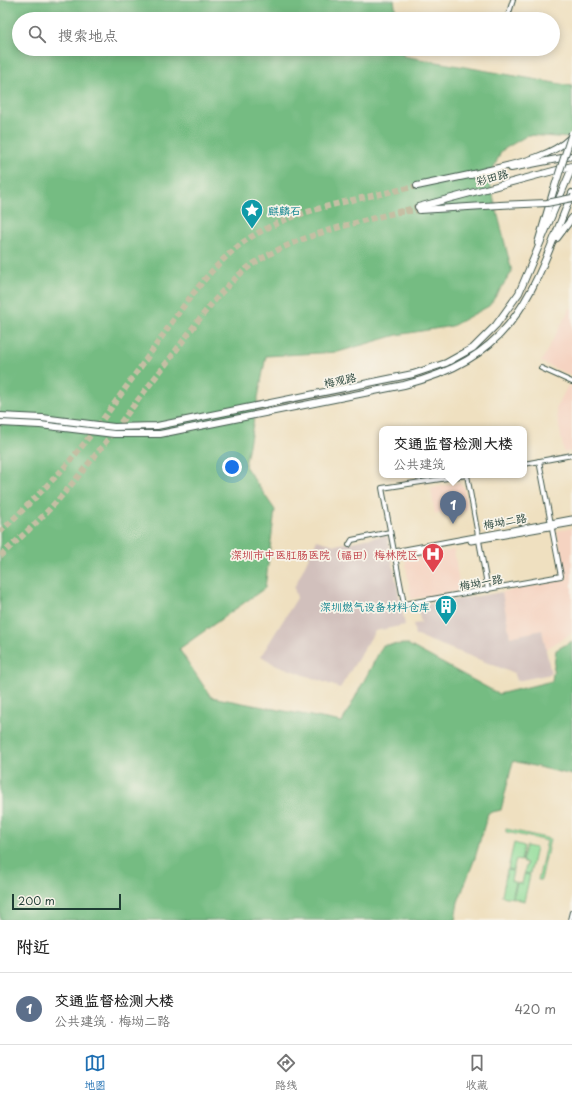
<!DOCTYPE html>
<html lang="zh">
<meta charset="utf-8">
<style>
body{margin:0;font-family:"Playpen Sans","LXGW WenKai TC",sans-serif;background:#f6f6f6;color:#222}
.scale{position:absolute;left:12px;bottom:10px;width:109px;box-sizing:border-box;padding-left:4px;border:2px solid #1f3d34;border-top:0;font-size:11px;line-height:14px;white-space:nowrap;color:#1f3d34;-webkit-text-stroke:3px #f7f3e8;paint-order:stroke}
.you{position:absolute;left:232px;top:467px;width:14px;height:14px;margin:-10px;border:3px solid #fff;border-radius:50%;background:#1a73e8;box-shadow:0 0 0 6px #1a73e833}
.badge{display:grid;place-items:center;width:26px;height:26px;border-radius:50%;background:#1f6fb2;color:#fff;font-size:13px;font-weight:700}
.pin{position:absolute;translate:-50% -33px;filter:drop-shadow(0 1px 2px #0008)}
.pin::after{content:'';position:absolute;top:21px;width:14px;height:12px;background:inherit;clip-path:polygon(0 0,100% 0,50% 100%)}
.popup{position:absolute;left:379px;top:426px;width:148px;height:52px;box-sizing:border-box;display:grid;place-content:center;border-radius:8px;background:#fff;filter:drop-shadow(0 1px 3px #0005);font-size:13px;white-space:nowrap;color:#767676}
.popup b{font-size:15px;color:#222}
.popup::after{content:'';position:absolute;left:50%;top:100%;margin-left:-8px;border:8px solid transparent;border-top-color:#fff}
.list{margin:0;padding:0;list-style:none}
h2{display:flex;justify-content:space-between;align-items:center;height:52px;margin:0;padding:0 16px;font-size:17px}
h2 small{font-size:13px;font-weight:400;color:#767676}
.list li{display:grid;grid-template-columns:26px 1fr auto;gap:12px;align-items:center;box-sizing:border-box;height:72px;padding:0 16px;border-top:1px solid #e0e0e0}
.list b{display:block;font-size:15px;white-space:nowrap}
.list p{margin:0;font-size:13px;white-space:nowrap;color:#767676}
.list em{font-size:13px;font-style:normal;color:#767676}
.icon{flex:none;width:22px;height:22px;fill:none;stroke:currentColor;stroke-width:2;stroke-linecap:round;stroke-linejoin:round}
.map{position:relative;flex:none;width:572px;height:920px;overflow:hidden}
.search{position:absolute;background:#fff;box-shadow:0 2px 10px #0003;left:12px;right:12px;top:12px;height:44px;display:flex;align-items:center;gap:10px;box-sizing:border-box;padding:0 14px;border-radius:22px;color:#767676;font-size:15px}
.sheet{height:124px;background:#fff}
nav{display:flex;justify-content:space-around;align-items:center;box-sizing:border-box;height:56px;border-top:1px solid #e0e0e0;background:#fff;font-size:11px;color:#767676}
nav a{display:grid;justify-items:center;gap:2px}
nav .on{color:#1f6fb2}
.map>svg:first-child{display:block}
.built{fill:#f5d3c1}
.industrial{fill:#d1c0bc}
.green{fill:#92dd9a;stroke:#588d67}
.forest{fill:#75bc82;stroke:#4a7c5b}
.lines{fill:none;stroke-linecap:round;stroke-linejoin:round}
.primary-tunnel{stroke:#c5bfa4;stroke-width:6;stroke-dasharray:6 3;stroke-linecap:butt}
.trunk-tunnel{stroke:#c5bfa4;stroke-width:6;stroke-dasharray:6 3;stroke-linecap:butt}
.minor-casing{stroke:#3e5549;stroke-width:6}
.tertiary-casing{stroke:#3e5549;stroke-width:7}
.primary-casing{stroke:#3e5549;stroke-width:8}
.trunk-casing{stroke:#3e5549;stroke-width:8}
.minor{stroke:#fff;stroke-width:4}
.tertiary{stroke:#fff;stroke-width:5}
.primary{stroke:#fff;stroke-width:6}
.trunk{stroke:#fff;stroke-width:6}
.trunk-bridge-casing{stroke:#3e5549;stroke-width:8;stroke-linecap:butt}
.trunk-bridge{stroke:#fff;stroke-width:6}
.labels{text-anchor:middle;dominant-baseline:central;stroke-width:3.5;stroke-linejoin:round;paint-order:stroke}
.street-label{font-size:11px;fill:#1f3d34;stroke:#f7f3e8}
.culture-label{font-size:11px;fill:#0d838f;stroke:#f7f3e8;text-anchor:start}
.health-label{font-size:11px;fill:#be3a42;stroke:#f7f3e8;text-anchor:end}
</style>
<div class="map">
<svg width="572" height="920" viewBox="0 0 572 920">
<rect width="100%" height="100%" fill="#f7f3e8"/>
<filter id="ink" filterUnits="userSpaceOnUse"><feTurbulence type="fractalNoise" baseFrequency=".025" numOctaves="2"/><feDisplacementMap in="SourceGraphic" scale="8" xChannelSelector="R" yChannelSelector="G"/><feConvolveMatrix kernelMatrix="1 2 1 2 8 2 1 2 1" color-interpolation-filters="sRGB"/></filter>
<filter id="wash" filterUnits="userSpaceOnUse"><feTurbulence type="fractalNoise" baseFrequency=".012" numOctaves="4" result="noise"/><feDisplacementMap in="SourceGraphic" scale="16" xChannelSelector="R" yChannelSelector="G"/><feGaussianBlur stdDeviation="0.9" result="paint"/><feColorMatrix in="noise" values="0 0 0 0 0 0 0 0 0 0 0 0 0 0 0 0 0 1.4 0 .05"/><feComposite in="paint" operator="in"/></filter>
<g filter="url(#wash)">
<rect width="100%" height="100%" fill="#efe0c0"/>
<!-- built -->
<g class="built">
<path d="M570,308l2,1v67l-31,-14z"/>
<path d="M568,385l4,2v64l-8,2 -8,-44z"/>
<path d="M459,483l5,4 3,22 -32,5 -4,-26z"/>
<path d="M572,528v105l-26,16 -4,-19 -32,7 -8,-45 65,-13 -10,-48z"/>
<path d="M454,550l6,41 -49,8 -6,-41z"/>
</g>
<!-- industrial -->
<g class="industrial">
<path d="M387,535l18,90 -30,6 -35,57 -66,-24 -13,-8 36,-58 -3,-10 23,-48 18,5z"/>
<path d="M502,592l8,45 32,-7 9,44 -35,7 -2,-8 -99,-38 -2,-11 8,-1 -4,-17z"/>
</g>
<!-- green -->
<g class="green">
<path d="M506,829l44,10 -9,41h-3l9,-39 -41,-9z"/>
<path d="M514,843l10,3 -3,15 -5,-1 -3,10 -5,-1z"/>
<path d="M526,846l10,2 -6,26 -6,-1 3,-10 -5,-2z"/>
<path d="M507,870l6,1 -2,10 5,1 -4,16 -10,-2z"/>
<path d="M524,874l6,1 -6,26 -11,-3 4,-15 5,1z"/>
</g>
<!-- forest -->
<path class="forest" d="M0,0h394l3,19h-378v30h383l1,7 169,30v43l-3,9 -41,-3 -27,16 -12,28 23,93 -23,34 -37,20 -55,9 -59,17 -72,4 -21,110 30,44 -10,78 -86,61 32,48 131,25 41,-77 24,-1 92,50 53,-13 4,-31 16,-9v134l-59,-14 -12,49 -13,3 -13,45 -17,44 -3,18h-455z"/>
</g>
<g filter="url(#ink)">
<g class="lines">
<!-- primary-tunnel -->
<g class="primary-tunnel">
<path d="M0,532c21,-20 42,-41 62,-62 28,-32 53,-67 77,-101 30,-41 64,-98 106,-128 48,-33 116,-42 172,-55"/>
<path d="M0,556c19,-17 39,-35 56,-54 38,-42 71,-89 106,-133 24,-31 58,-83 91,-105 47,-31 111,-43 165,-57"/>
</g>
<!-- trunk-tunnel -->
<path class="trunk-tunnel" d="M397,212l23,-2"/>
<!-- minor casing -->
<g class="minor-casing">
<g id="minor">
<path d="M507,19l6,-19"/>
<path d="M481,49l14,3 4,-3"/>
<path d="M541,368l31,14"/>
<path d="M524,464l48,-9"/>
<path d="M467,475l-85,13 22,116 157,-28 -22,-115"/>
<path d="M467,475l21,115"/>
<path d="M349,545l3,-5 38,-8"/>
<path d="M570,920l2,-8"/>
</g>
</g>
<!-- tertiary casing -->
<g class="tertiary-casing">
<g id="tertiary">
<path d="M471,541l101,-18"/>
<path d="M394,552l178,-33"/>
<path d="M395,556l40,-8"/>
</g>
</g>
<!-- primary casing -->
<g class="primary-casing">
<g id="primary">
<path d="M511,168l61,-12"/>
<path d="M417,186l57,-12"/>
<path d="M418,207l154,-41"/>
</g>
</g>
<!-- trunk casing -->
<g class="trunk-casing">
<g id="trunk">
<path d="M470,175c31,-9 78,-14 101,-38"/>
<path d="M420,210l80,-5"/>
<path d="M557,238l15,-20"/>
<path d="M538,243l16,-54"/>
<path d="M0,416l42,2 72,9 43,-1 256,-52 33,-11 27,-15 23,-23 23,-32 53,-125"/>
<path d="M0,423l40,2 74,9h46l244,-49c114,-29 128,-93 168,-192"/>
</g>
</g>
<!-- minor -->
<use href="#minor" class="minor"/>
<!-- tertiary -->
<use href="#tertiary" class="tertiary"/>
<!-- primary -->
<use href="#primary" class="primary"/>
<!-- trunk -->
<use href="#trunk" class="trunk"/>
<!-- trunk-bridge casing -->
<g class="trunk-bridge-casing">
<g id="trunk-bridge">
<path d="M554,189l18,-56"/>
<path d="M500,205l47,-2 25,-5"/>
</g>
</g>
<!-- trunk-bridge -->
<use href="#trunk-bridge" class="trunk-bridge"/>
</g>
</g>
<!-- icons -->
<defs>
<g id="sight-pin" transform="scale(1.15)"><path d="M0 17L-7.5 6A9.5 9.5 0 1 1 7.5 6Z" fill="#0f9aa8" stroke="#f7f3e8"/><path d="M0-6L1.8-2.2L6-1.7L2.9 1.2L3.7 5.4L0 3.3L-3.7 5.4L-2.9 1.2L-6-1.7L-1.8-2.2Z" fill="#fff"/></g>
<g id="hospital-pin" transform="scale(1.15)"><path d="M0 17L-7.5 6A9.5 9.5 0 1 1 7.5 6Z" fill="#e0444e" stroke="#f7f3e8"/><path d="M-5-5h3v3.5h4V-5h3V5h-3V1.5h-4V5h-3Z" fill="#fff"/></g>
<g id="building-pin" transform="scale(1.15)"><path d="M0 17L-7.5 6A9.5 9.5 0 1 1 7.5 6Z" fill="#0f9aa8" stroke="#f7f3e8"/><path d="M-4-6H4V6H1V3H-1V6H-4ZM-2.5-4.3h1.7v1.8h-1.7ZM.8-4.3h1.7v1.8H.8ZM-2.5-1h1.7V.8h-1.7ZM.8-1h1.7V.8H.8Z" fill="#fff"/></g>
</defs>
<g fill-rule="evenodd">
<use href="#sight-pin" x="252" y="210"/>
<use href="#hospital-pin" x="433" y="554"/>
<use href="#building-pin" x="446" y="606"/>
</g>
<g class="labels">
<!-- street labels -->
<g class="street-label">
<text transform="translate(492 177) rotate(-15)">彩田路</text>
<text transform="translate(340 380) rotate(-12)">梅观路</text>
<text transform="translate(505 521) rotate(-10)">梅坳二路</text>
<text transform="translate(481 582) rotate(-10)">梅坳一路</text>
</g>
<!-- culture labels -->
<g class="culture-label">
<text x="268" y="210">麒麟石</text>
<text x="430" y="606" text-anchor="end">深圳燃气设备材料仓库</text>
</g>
<!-- health labels -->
<g class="health-label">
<text x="418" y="554">深圳市中医肛肠医院（福田）梅林院区</text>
</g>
</g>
</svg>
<div class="scale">200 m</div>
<div class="you"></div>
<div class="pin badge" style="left:453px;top:524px;background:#5c6f8a">1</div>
<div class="popup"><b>交通监督检测大楼</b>公共建筑</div>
<div class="search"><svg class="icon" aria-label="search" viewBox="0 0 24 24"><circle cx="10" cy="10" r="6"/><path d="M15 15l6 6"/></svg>搜索地点</div>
</div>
<section class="sheet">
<h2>附近<small></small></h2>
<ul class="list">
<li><span class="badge" style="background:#5c6f8a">1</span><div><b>交通监督检测大楼</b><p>公共建筑 · 梅坳二路</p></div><em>420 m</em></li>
</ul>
</section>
<nav>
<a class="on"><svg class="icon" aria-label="map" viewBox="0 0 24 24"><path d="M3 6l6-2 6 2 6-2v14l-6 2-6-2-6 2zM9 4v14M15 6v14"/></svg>地图</a>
<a><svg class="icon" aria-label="directions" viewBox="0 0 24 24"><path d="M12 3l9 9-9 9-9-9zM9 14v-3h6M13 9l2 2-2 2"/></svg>路线</a>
<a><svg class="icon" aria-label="saved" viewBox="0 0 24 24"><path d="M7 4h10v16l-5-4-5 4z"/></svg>收藏</a>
</nav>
